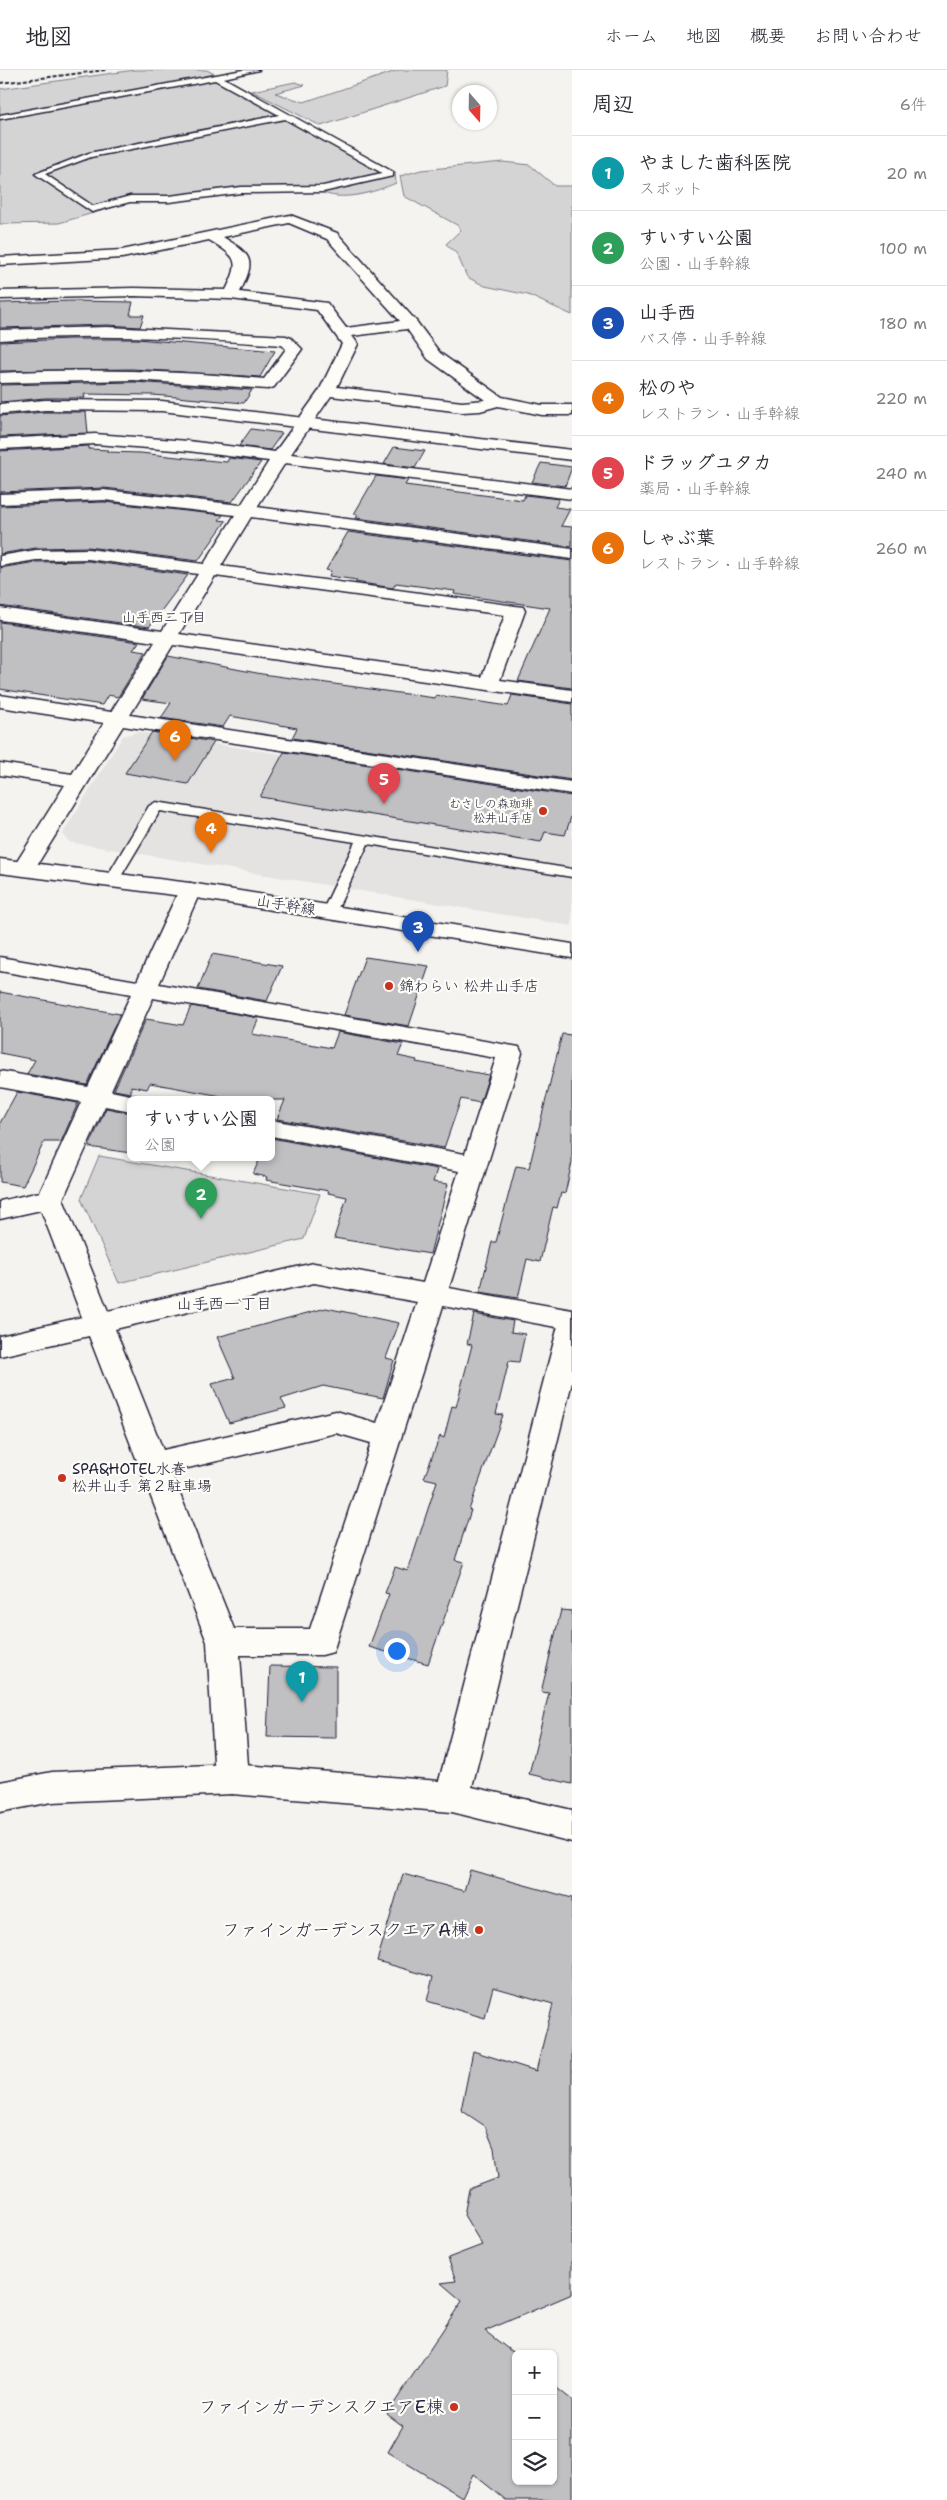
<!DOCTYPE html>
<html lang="ja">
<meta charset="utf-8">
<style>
body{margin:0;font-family:"Shantell Sans","Klee One",sans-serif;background:#f2f2f3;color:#2b2b33}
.controls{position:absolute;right:15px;bottom:15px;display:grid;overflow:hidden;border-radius:8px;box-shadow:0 1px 4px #0004}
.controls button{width:45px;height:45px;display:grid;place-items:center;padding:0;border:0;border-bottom:1px solid #e1e1e2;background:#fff;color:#2b2b33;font:25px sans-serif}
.compass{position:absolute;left:452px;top:15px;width:45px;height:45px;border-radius:50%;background:#fff;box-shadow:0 1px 4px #0004;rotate:160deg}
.you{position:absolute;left:396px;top:1580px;width:18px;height:18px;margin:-12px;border:4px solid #fff;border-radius:50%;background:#1a73e8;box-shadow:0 0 0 8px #1a73e833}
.badge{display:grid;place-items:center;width:32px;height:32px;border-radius:50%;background:#c8321e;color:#fff;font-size:16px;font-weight:700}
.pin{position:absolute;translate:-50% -41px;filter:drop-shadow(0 1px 2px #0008)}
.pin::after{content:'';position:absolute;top:26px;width:18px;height:15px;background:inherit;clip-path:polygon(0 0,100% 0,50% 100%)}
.popup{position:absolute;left:127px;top:1026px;width:148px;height:65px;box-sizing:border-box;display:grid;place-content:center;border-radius:8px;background:#fff;filter:drop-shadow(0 1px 4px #0005);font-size:16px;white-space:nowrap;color:#7c7c81}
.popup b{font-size:19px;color:#2b2b33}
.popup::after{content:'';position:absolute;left:50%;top:100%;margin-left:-10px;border:10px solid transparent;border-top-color:#fff}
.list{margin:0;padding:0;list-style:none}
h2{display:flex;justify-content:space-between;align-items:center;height:65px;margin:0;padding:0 20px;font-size:21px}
h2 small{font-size:16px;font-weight:400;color:#7c7c81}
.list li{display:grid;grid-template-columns:32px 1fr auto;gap:15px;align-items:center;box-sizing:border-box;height:75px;padding:0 20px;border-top:1px solid #e1e1e2}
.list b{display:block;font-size:19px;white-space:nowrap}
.list p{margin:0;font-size:16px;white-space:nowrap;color:#7c7c81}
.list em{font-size:16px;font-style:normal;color:#7c7c81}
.icon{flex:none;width:28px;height:28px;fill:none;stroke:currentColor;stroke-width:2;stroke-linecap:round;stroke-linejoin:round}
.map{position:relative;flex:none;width:572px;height:2430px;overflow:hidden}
header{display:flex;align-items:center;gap:30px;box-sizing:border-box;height:70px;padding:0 25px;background:#fff;border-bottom:1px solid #e1e1e2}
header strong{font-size:24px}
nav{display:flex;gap:28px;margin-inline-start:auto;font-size:18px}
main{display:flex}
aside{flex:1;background:#fff}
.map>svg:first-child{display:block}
.built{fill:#e4e3e2}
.green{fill:#d5d4d5;stroke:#7c7b88}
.building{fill:#c0bfc2;stroke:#22223b}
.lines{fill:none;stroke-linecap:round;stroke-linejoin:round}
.lane-casing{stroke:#22223b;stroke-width:3}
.street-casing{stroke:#22223b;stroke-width:3}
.secondary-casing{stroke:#22223b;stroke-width:3}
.lane{fill:#fdfcf7;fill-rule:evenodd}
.street{fill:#fdfcf7;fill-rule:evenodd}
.secondary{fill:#fdfcf7;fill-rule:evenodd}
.rail{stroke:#22223b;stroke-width:2;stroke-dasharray:4 2;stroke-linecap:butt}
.poi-dot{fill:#c8321e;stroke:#fdfcf7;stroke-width:2}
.labels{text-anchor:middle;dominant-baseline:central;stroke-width:4.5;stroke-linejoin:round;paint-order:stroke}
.far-poi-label{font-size:12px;fill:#22223b;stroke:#fdfcf7;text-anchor:end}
.far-neighbourhood-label{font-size:14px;fill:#22223b;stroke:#fdfcf7}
.street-label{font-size:15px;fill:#22223b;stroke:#fdfcf7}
.poi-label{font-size:15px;fill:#22223b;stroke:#fdfcf7;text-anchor:start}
.neighbourhood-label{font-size:16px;fill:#22223b;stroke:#fdfcf7}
.near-poi-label{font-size:18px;fill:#22223b;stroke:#fdfcf7;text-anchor:end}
</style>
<header>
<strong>地図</strong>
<nav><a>ホーム</a><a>地図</a><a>概要</a><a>お問い合わせ</a></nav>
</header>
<main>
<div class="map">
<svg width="572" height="2430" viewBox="0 0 572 2430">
<rect width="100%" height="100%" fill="#f4f3ef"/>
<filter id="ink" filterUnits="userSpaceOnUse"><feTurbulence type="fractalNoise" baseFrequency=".02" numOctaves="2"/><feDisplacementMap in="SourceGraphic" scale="10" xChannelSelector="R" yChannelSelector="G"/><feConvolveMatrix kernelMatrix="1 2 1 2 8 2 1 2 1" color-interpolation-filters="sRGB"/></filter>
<g filter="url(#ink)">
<!-- built -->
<path class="built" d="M137,662l435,67v127l-503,-84 -6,-8 3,-6 57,-92z"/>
<!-- green -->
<g class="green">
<path d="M135,0h72l188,102 1,11c-21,9 -55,20 -77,8l-72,1 -116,10 -72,21 -59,1v-135z"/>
<path d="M399,0h48l-2,16 -124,40 -69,-35 43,-9 10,3 -30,8 29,9z"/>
<path d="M503,92l27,3 25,21h17v129l-44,-20 -43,-9 -18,-9 -10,-23 -11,-10 15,-14 -4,-5 -53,-29 -4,-20 21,-6z"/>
<path d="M99,1086l221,38 -16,45 -185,44 -38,-84z"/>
</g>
<!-- building -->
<g class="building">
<path d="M71,231l62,1 -3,13h14l-4,12 -33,-2 -107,3v-25z"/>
<path d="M71,269h66l138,12 -15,26 -128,-8 -132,2v-29z"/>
<path d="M134,312l118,8 -8,13 -91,-8 -69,-1 1,4h-40l-45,4v-17z"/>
<path d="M45,342h41l2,21 -88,4v-21z"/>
<path d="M251,359l31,4 -12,17 -31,-4z"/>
<path d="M89,376v3l19,1 -1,2 33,1 75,8 12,1 2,-4 32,4 -29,40 -128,-14 -104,4v-41z"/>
<path d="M394,377l31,4 -10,17 -31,-4z"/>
<path d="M541,393l31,4 -7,19 -33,-4z"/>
<path d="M376,406l32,4 -3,5 62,8 56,7 2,-5 34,4 -4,8 15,2 -9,17 11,1v20l-216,-29 2,-3 -4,-1z"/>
<path d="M104,432l119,13 -4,5 7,1 -28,40 -110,-14 -52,1 -36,6v-48z"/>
<path d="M348,462l224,29v127l-54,-7 32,-73 -96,-14 1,-3 -59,-8 -3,5 -38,-6 2,-2 -28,-4 2,-5 -5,-1z"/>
<path d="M88,491l100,14 -39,52 -149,-21v-38l36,-6z"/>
<path d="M0,552l139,20 -6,8 13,2 -28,45 -10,-2 -6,10 -102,-16z"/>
<path d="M168,586l94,18 173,24 1,-3 72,11 4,-11 60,9v76l-280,-42 5,-10 -67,-12 -7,11 -62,-9 10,-15 -29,-4z"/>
<path d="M152,662l62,10 -26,42 -63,-11z"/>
<path d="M284,682l288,44v18l-7,21 -20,-3 -4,10 -281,-45z"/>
<path d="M212,884l70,12 -15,35 -69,-12z"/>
<path d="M365,887l64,9 -20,60 -65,-11z"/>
<path d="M0,922l120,22 -33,71 -60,-11 8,-14 -35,-7z"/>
<path d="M191,936l68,12 -7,16 80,14 6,-16 65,12 -5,12 19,4 -1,2 73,13 -9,28 -19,-4 -17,49 -167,-29 8,-19h-66l2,-4 -71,-13 -3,6 -16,-3v7l-17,-3 32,-71 37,6z"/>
<path d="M562,964l10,1v127l-7,32 -4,-1 -4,15 -4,-1 -13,55 -13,-3 -9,39 -38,-6 12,-50h4l20,-76 13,2z"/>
<path d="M17,1022l61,11 -17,39h-17l-21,44 -23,-4v-59z"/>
<path d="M106,1038l25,5v40l-42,-6z"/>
<path d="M271,1068l166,31 -4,13 15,2 -18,70 -96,-16 13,-41 -19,-4 1,-2 -63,-11 1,-3 -14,-3 7,-16h11z"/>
<path d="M326,1238l73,15 -13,35 8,2 -11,38 -60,-12 -42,13 5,9 -57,15 -17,-39 23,-6 -18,-41z"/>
<path d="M474,1244l39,7 -2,11 14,2 -6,28 -10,-1 -13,53 7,1 -34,95h2l-16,50 9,2 -36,102 -59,-17 20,-53 -4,-1 10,-26 13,4 29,-90 -13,-3 16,-42 4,2 8,-32 4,1 16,-62 -5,-1z"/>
<path d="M561,1540l11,1v173l-43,-10 20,-81 -8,-1z"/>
<path d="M270,1596l66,1v71l-69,-1z"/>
<path d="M470,1800l102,28v396l-87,37 31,24v126h37v-96l19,15v100h-66l-33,-26 -11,23 -74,-45 15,-26 -16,-12 75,-113 -21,-18 15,-2 -8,-23 34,-13 -18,-30 5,-26 29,-11 -4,-30 -9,-22 -24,-16 12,-59 63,20 17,-67 -60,-17 -8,31 -58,-17 6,-24 -56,-16 26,-87 61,17z"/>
</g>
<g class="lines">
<!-- lane casing -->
<g class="lane-casing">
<g id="lane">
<path d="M243,0h16l-35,8 169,94v4l-70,16 -82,1 -72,9h-39l-38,10 -57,-38 54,-21 190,-38 -64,-35 -215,39v-4zM285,49l97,54 -59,13 -82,1 -72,9h-39l-37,10 -48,-32 46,-17z"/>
<path d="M156,732l416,67v8l-204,-33 -32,68 -7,4 -7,-4 33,-70 -195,-31 -43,72h-10l-2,-3 44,-74z"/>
</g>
</g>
<!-- street casing -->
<g class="street-casing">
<g id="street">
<path d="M290,145l47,18 79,88 24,32 62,44 40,8h30v10h-30l-44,-9 -18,5 -18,1 -131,-16 -40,58 281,35v10l-287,-36 -28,44 315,42v10l-321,-42 -30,49 302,41 2,4 -25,69 72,10v12l-399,-57 -43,70 442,67v12l-449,-68 -91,147 -8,2 -8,-2 -3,-5 52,-83 -65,-10v-12l72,11 32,-51 -104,-16v-12l111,17 44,-70 -155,-22v-12l162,23 36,-57 -110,-15 -52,1 -36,6v-10l36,-6 52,-1 116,15 31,-49 -131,-15 -104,4v-10l104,-4 137,15 28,-44 -81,-10 -93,-7 -95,5v-10l95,-5 93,7 87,11 44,-61 23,-47 -25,-34 -86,-11 -97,-3 -134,3v-8l134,-3 92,2c15,-30 11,-33 -17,-50l-87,18 -122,7v-8l122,-7zM289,153l38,16 73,82 -54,7 -19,-25 -87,-11c15,-31 14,-36 -17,-55zM407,259l21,30 57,41 -23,2 -125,-15 21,-43 -6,-8zM215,506l290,39 -23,62 -303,-43z"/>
<path d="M107,257l179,9 5,2 11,11 -28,38 -6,2 -134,-9 -134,3v-10c88,-5 176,-2 264,6l22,-30 -4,-4c-94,-7 -188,-12 -282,-5v-10z"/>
<path d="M190,813l8,2 3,5 -42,94 360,63 3,6 -73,235 123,22v20l-129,-24 -110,346 -11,3h-82l9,124 -5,11 -12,4 -12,-4 -5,-11 -8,-137 -118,-306 -89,20v-20l82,-19 -41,-107 -41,9v-18l40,-9 41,-90 -81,-15v-16l88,16 43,-93 -131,-23v-14l137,24 42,-91 3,-5zM153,928l343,60 -31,96 -194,-34v16l188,35 -36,112 -109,-20 -206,48 -45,-112 42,-93 26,5v-11h11l-2,-3 -29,-6zM314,1213l103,19 -40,121 -41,-12 -173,39 -48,-121zM336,1363l35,10 -61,186h-76l-63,-157z"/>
</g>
</g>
<!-- secondary casing -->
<g class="secondary-casing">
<g id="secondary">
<path d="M45,330l117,1 410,49v10l-410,-49 -117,-1 -45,4v-10z"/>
<path d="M0,789l190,24 382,61v14l-382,-61 -190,-24z"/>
<path d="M572,1246v66l-100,405 100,23v32l-120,-30 -220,-18 -180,8 -52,10v-30l52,-10 180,-8 207,17 119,-455 4,-7z"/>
</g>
</g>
<!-- lane -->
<use href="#lane" class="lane"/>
<!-- street -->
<use href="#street" class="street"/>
<!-- secondary -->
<use href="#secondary" class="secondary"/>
<!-- rail -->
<path class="rail" d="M0,13l106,-13"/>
</g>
</g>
<!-- markers -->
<g class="poi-dot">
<circle cx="543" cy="741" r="5"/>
<circle cx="389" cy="916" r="5"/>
<circle cx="62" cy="1408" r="5"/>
<circle cx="479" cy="1860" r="5"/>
<circle cx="454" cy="2337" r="5"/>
</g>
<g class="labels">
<!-- far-poi labels -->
<g class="far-poi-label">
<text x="533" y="734">むさしの森珈琲<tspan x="533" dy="14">松井山手店</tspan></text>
</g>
<!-- far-neighbourhood labels -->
<g class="far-neighbourhood-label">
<text x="164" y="547">山手西二丁目</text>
</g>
<!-- street labels -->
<g class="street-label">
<text transform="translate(286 835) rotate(9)">山手幹線</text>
</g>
<!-- poi labels -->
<g class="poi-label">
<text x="399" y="916">錦わらい 松井山手店</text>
<text x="72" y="1399">SPA&amp;HOTEL水春<tspan x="72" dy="17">松井山手 第２駐車場</tspan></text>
</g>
<!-- neighbourhood labels -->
<g class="neighbourhood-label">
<text x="224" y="1233">山手西一丁目</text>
</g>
<!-- near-poi labels -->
<g class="near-poi-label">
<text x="469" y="1860">ファインガーデンスクエアA棟</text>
<text x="444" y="2337">ファインガーデンスクエアE棟</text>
</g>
</g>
</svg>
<div class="controls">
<button>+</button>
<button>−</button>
<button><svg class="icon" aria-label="layers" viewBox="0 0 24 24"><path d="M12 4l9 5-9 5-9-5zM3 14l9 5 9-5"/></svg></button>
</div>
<svg class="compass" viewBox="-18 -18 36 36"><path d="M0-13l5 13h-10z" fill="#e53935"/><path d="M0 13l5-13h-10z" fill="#7c7c81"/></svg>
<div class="you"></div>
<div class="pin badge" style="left:302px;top:1632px;background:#0f9aa8">1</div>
<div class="pin badge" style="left:201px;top:1149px;background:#2e9e5b">2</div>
<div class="popup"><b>すいすい公園</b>公園</div>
<div class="pin badge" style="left:418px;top:882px;background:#1a4fb4">3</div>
<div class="pin badge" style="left:211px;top:783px;background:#e8710a">4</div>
<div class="pin badge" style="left:384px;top:734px;background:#e0444e">5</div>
<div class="pin badge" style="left:175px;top:691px;background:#e8710a">6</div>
</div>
<aside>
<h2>周辺<small>6件</small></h2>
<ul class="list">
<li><span class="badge" style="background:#0f9aa8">1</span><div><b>やました歯科医院</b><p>スポット</p></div><em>20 m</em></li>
<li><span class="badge" style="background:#2e9e5b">2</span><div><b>すいすい公園</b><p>公園 · 山手幹線</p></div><em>100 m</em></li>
<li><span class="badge" style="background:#1a4fb4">3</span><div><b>山手西</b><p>バス停 · 山手幹線</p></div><em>180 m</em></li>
<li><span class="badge" style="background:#e8710a">4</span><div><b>松のや</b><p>レストラン · 山手幹線</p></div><em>220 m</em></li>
<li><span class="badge" style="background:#e0444e">5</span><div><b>ドラッグユタカ</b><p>薬局 · 山手幹線</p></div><em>240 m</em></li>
<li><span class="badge" style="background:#e8710a">6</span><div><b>しゃぶ葉</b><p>レストラン · 山手幹線</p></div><em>260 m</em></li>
</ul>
</aside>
</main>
